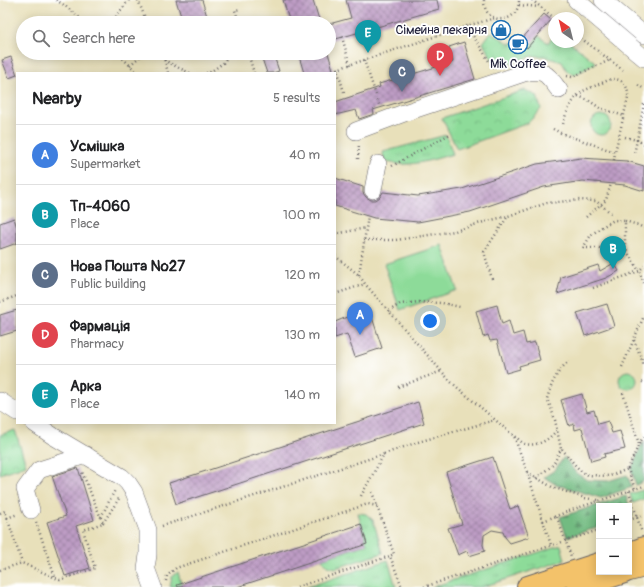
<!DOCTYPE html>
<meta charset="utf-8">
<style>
body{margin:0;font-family:Pangolin,sans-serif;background:#f6f6f6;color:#202124}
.controls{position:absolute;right:12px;bottom:12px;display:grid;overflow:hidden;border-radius:0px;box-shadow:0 2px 10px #0003}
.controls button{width:36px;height:36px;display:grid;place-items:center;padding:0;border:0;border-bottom:1px solid #e0e0e0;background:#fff;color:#202124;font:20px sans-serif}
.compass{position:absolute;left:548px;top:12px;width:36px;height:36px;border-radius:50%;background:#fff;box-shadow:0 2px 10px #0003;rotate:325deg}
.you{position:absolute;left:430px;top:321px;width:14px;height:14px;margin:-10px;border:3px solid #fff;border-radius:50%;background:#1a73e8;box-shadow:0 0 0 6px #1a73e833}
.badge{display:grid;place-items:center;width:26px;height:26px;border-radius:50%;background:#1f6fb2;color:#fff;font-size:13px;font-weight:700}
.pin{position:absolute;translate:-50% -33px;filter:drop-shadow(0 1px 2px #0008)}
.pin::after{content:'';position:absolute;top:21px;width:14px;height:12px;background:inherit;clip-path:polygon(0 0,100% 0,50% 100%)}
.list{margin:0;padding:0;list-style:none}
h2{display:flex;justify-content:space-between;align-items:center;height:52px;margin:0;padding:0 16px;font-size:17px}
h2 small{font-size:13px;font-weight:400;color:#757577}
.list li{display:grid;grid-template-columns:26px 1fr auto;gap:12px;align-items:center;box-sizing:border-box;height:60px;padding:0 16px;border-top:1px solid #e0e0e0}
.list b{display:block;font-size:15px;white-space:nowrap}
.list p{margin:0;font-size:13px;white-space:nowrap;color:#757577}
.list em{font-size:13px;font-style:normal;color:#757577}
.icon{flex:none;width:22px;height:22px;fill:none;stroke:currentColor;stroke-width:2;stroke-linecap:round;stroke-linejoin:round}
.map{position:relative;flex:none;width:644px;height:587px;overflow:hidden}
.search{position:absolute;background:#fff;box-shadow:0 2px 10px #0003;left:16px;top:16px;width:320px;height:44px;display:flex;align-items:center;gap:10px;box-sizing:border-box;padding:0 14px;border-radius:22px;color:#757577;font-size:15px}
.panel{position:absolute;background:#fff;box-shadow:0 2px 10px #0003;left:16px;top:72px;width:320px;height:352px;border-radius:0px}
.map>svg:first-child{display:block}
.grass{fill:url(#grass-tufts);stroke:#587e6a}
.forest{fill:url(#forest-firs);stroke:#4a6e5e}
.park{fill:url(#park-crowns);stroke:#587e6a}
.pitch{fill:#8ddb99;stroke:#587e6a}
.building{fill:url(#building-cross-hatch)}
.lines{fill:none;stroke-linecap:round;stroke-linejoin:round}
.minor-casing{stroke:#676467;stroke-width:18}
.major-casing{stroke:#676467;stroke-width:24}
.path{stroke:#676467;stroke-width:2.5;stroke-dasharray:1 3;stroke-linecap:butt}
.minor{stroke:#fff;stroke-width:17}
.major{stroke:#f3c26a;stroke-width:22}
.labels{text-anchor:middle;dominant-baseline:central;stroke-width:3.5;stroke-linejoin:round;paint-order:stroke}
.poi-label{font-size:13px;fill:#22223b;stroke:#fff;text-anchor:end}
</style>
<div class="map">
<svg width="644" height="587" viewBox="0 0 644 587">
<defs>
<pattern id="grass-tufts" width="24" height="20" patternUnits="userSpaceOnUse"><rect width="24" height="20" fill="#8ddb99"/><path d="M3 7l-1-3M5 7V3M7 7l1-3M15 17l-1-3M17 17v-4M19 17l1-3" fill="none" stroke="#79bc85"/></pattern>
<pattern id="forest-firs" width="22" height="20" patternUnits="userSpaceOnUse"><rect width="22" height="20" fill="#72bb81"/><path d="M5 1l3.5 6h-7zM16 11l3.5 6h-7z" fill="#5d986b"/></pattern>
<pattern id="park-crowns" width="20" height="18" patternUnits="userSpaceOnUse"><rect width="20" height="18" fill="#8ddb99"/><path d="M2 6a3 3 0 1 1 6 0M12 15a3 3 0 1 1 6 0" fill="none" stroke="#79bc85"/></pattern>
<pattern id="building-cross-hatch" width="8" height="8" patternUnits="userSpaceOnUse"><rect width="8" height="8" fill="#bd9cc4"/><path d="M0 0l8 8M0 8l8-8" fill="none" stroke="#997fa0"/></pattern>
</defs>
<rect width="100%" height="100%" fill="#fff"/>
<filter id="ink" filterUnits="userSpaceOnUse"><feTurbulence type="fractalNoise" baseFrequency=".025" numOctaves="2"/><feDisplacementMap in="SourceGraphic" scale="8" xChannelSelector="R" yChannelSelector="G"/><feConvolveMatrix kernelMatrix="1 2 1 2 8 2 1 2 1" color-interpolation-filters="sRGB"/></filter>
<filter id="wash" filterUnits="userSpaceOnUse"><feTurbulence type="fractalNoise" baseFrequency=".012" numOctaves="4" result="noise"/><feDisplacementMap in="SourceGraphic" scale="16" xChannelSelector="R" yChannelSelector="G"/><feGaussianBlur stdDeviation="0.9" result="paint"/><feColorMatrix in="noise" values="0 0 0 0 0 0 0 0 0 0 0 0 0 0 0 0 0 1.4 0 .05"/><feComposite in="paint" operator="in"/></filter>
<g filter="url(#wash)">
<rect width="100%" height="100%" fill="#e8e0ba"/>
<!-- grass -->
<g class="grass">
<path d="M491,32l19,12 7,-3 10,9 12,-14 9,7 6,-9v8h16l26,21 -22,12 -7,-4 -5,-9 -19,-6h-10l-36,11 -14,-24z"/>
<circle cx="601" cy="125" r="10"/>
<path d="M446,135l7,19c-22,6 -46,15 -69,7l-1,-9z"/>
<circle cx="628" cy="380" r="9"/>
<path d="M643,490l1,9 -11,4 -3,-9z"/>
<path d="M358,513l8,1 7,6 10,33 -47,15 -9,-2 -5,-7 45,-15z"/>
<path d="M561,545l4,15 -83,27h-50z"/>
<path d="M388,560l8,27h-89z"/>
<path d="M178,572l4,15h-12l2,-10z"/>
</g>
<!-- forest -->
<g class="forest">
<path d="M644,441v40l-8,4 -5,-15 10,-24z"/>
<path d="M564,457l12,16 11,7 21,1 19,-6 5,12 -31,11 -46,-14 -11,-7 11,-7z"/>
<path d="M626,496l7,20 -4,2v-12h-30v21l-32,10 -7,-20z"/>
</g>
<!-- park -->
<g class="park">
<path d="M525,90l12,6 4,13 -13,14 -71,26 -15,-31z"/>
<path d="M15,430l11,35 -26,9v-39z"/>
</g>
<!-- pitch -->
<path class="pitch" d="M442,245l15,45 -57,20 -16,-46z"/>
<g id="blocks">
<!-- building -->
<g class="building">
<path d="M176,0h26l7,23h-26z"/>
<path d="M283,0h30l7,23h-30z"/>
<path d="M346,0h91l2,9 -110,32v-17l22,-6z"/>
<path d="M544,14l7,6 -24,28 -8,-6z"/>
<path d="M464,42l11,37 -102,31 1,4 -15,5 -3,-9 -21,5v-13l45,-15 -1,-3 74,-22 -4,-15z"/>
<path d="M260,53h13l6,18 -6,2h-6z"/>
<path d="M298,53h30l6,20h-30z"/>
<path d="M11,57l6,18 -8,3 -7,-18z"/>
<path d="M581,158l46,3 17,5v25l-19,-6 -42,-4 -39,6 -74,25 -52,10 -44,-4 -39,-12v-28l28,9v6l3,4 5,3h5l4,-3 3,-5 35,4 44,-7 75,-25z"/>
<path d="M14,218l3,10v15l-17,6v-26z"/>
<path d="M614,263l5,8 -13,7 -49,16 4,-17 37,-12 2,6z"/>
<path d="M607,304l7,22 -29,10 -8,-23z"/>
<path d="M497,305l5,19 7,-3 4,14 10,-3 3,12 9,-2 5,18 -21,6 1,3 -14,4 -9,-33 -7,1 -2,-6 -5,2 -7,-26z"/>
<path d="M17,310v21l-17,5v-21z"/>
<path d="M371,314l11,34 -27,9 -8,-23 -12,4v-16l12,-5h4l4,2z"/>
<path d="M582,394l5,18 7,-2 4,14 10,-3 4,12 8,-2 5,18 -21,5 1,3 -14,4 -9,-33 -7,2 -1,-6 -5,2 -8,-26z"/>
<path d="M418,402l6,21 -248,81 -7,-21z"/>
<path d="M493,457l17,52 8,-3 11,31 -19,6 -5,-6 -2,-5 -11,-2 -8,5 -1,10 2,6 -16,5 -2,-5 -9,4 -10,-27 14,-4 -16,-52z"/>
<path d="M78,468l16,52 -18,6 14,42 -25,8 -18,-54 19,-6 -14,-40z"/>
<path d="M361,524l6,20 -130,43h-59l-1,-2z"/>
</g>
</g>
</g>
<g filter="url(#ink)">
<use href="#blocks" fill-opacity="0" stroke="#676467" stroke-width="1"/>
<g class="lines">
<!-- minor casing -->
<g class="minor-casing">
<g id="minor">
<path d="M576,0l68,58"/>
<path d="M603,0l41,35"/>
<path d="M356,131l48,-18 120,-40c21,-4 22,0 35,17"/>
<path d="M373,190l5,-26"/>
<path d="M0,401l17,11"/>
<path d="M34,423l19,13 69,41 6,6 6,9 14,38v25l-2,13 7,19"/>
<path d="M31,510l-6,-21 14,-19 47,-15"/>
</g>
</g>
<!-- major casing -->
<g class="major-casing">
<g id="major">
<path d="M629,554l15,-6"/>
<path d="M629,570l15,-4"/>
<path d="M528,587l71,-23"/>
<path d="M578,587l46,-15"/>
</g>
</g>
<!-- path -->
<g class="path">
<path d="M56,0l8,5 22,18"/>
<path d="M138,0l9,23"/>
<path d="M484,0c-1,25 35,26 35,0"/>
<path d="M532,0l22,18"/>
<path d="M519,5l20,2"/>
<path d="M111,23l18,-23"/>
<path d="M234,23l5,-2"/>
<path d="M239,23l-4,-13 6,-1"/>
<path d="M467,26l27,43"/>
<path d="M578,36l45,34"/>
<path d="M342,37l8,28"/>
<path d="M117,53l21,20"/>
<path d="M161,53l3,4 4,16"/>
<path d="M248,53l6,20"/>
<path d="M164,60l15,8 11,5"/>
<path d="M364,60l13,38"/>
<path d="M130,65l14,-12"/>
<path d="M206,73h3l14,-10 7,-10"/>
<path d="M567,76l5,1 38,-17"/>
<path d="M638,85l6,4"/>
<path d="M344,92l-7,-23 130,-43 28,-8"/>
<path d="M578,96l10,4 12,8 24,8"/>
<path d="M377,100l3,7"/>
<path d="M644,104l-7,36 7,4"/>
<path d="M553,129l10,5 52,18 13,-54c1,-11 -5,-20 -17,-19l-28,12c-10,7 -18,22 -20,34"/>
<path d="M625,137l12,3 -3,14"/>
<path d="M358,159l1,-15"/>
<path d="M614,160l1,-8"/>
<path d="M392,166l58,-32"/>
<path d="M586,217l20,-17 5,-16"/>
<path d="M625,221l13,4 6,3"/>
<path d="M335,234l31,-6"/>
<path d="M364,240h32l59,-9 32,-10 21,-5"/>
<path d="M583,248l8,-13 11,-8 12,-7 11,1v27l14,23 5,12"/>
<path d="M583,248h42"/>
<path d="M335,256l24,19 6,9 86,98 63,54 13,36 24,73"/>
<path d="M359,275l9,-59"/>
<path d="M492,279l-8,-27 24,-36 39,-13 33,-3 16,1 15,12"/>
<path d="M593,288l46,-17 5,-5"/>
<path d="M335,294l30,-10"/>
<path d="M0,302l17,-6"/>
<path d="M389,311l11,-7 19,-2 23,1 18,4"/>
<path d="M634,340l10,25"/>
<path d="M622,367l22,-51"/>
<path d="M642,382l2,1"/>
<path d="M398,387l44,-16"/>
<path d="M623,393l16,51 -11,25 7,20"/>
<path d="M515,436c3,3 7,7 10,8 13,3 25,-5 32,-14"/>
<path d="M639,444l5,-8"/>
<path d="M562,449l14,17 5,5 7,4 22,1 18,-7"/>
<path d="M527,472l25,15 33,11 13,2"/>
<path d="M536,478l17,-13 8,-16 -6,-29 -4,-12 -4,-9c4,-15 10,-28 22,-38"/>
<path d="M629,491l13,42"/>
<path d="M372,492l22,62 -4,2"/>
<path d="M361,496l23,-42 34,-12 77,-22"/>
<path d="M0,513l5,-2 17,52"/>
<path d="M101,517l14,-27"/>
<path d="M557,517l14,39"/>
<path d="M7,518l11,-4"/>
<path d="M629,520l15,-5"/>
<path d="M543,521l34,-13 67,-22"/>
<path d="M36,522l19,55"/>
<path d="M103,523l17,-26"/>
<path d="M162,526l222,-72"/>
<path d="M0,570l22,-7 38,17 35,-12 -12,-38 20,-7 -21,-51"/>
<path d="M166,581l1,-5 9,-8 192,-64 9,2"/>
<path d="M297,587l93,-31 12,31"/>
<path d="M424,587l175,-57"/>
</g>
<!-- minor -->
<use href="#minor" class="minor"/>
<!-- major -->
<use href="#major" class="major"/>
</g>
</g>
<!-- icons -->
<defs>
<g id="shop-ring" transform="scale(1)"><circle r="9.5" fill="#fff" stroke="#1f6fb2" stroke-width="1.5"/><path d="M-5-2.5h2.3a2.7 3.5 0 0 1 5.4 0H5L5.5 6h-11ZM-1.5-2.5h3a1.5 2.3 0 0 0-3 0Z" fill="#1f6fb2"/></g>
<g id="cafe-ring" transform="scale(1)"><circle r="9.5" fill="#fff" stroke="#1f6fb2" stroke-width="1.5"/><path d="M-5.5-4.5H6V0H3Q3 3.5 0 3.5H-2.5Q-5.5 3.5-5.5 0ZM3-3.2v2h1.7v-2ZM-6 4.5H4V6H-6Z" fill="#1f6fb2"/></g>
</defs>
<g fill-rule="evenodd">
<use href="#shop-ring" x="501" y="30"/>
<use href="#cafe-ring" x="518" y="44"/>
</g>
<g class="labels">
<!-- poi labels -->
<g class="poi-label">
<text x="487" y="30">Сімейна пекарня</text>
<text x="518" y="64" text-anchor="middle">Mik Coffee</text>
</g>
</g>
</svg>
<div class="controls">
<button>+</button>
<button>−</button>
</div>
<svg class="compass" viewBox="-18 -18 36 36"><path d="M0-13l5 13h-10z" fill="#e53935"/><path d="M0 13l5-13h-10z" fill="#757577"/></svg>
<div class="you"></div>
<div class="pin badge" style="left:360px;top:335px;background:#3f7fe0">A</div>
<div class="pin badge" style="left:613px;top:269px;background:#0f9aa8">B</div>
<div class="pin badge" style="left:402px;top:92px;background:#5c6f8a">C</div>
<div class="pin badge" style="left:440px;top:76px;background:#e0444e">D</div>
<div class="pin badge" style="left:368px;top:53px;background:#0f9aa8">E</div>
<div class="search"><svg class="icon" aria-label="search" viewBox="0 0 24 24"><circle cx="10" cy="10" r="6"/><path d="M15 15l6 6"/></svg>Search here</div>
<section class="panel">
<h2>Nearby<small>5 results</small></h2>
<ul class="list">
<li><span class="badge" style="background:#3f7fe0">A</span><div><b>Усмішка</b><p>Supermarket</p></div><em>40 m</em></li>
<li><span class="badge" style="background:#0f9aa8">B</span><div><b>Тп-4060</b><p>Place</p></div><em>100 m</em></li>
<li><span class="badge" style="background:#5c6f8a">C</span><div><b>Нова Пошта №27</b><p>Public building</p></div><em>120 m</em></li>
<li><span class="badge" style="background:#e0444e">D</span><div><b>Фармація</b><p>Pharmacy</p></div><em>130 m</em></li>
<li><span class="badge" style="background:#0f9aa8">E</span><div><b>Арка</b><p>Place</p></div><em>140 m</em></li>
</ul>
</section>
</div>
